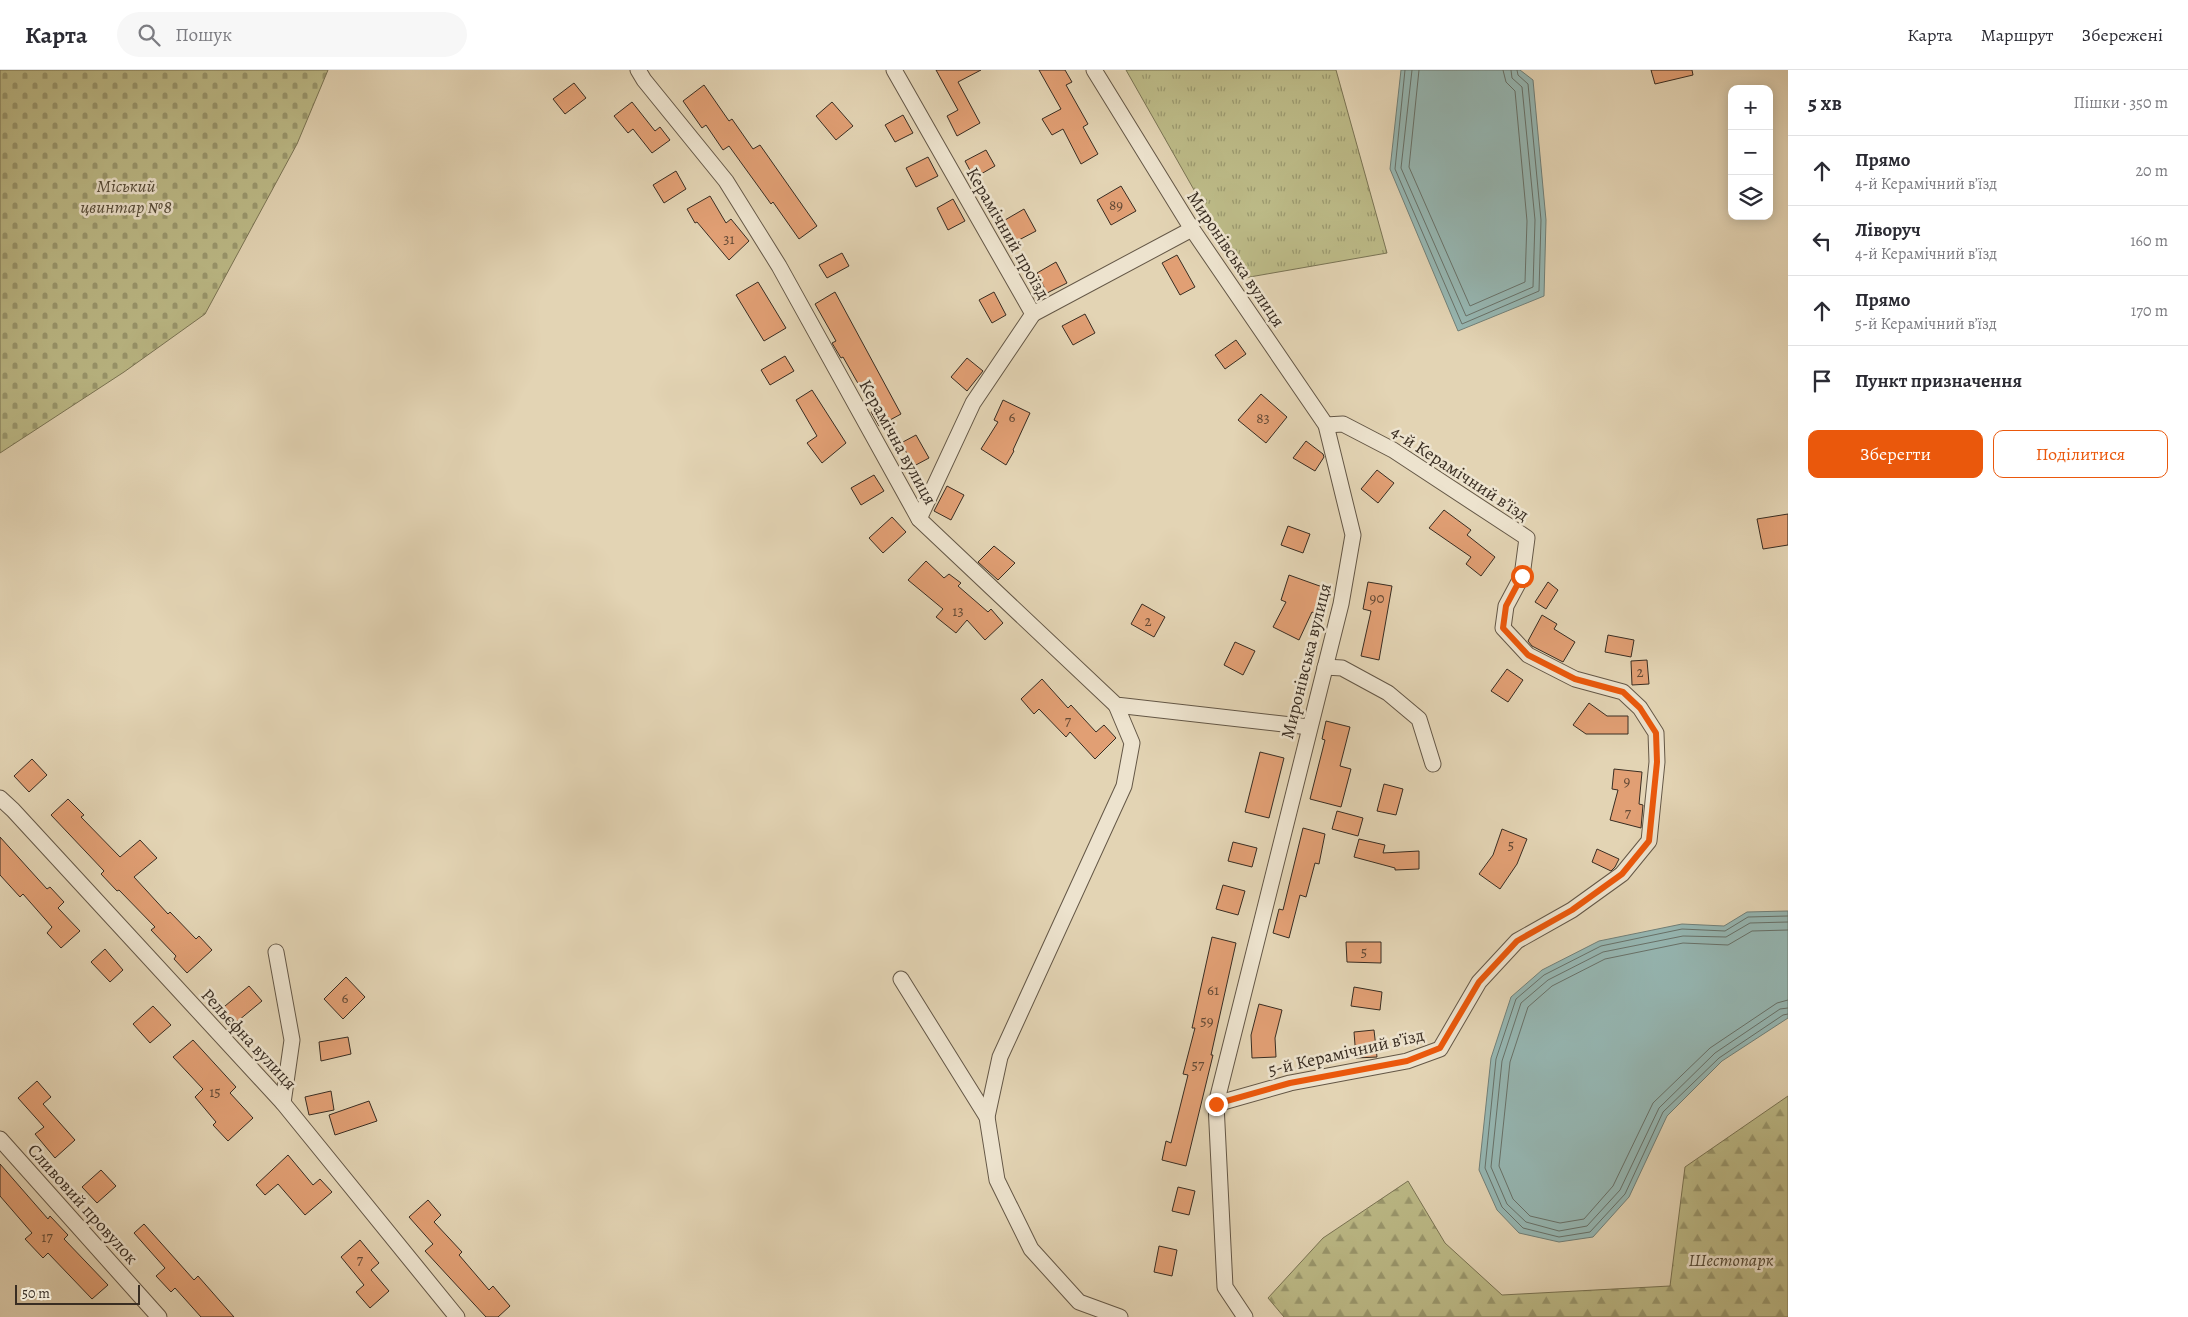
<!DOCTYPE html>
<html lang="uk">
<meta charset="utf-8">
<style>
body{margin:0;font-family:Alegreya,serif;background:#f7f7f7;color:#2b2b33}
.controls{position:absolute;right:15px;top:15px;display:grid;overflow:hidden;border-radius:10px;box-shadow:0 2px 12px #0003}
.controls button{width:45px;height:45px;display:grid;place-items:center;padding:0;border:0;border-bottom:1px solid #e1e1e2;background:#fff;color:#2b2b33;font:25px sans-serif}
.scale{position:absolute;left:15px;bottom:12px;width:125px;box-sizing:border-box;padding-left:5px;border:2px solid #392d22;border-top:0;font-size:14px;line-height:18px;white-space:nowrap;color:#392d22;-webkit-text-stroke:4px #ede3ce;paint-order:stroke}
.stop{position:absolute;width:15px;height:15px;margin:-11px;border:4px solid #ea580c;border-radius:50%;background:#fff}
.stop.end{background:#ea580c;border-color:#fff;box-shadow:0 1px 5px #0008}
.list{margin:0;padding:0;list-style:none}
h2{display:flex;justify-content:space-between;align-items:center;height:65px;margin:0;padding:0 20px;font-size:21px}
h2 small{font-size:16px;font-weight:400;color:#7c7c81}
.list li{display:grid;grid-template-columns:32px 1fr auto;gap:15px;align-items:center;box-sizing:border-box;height:70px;padding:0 20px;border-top:1px solid #e1e1e2}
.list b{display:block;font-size:19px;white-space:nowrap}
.list p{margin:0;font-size:16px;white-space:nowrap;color:#7c7c81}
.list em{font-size:16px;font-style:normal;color:#7c7c81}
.actions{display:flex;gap:10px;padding:15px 20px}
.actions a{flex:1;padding:11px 0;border:1px solid #ea580c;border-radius:10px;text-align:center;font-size:18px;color:#ea580c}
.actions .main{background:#ea580c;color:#fff}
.icon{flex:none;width:28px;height:28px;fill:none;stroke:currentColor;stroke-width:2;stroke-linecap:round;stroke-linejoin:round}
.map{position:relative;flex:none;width:1788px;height:1247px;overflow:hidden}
header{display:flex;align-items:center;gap:30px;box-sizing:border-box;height:70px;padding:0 25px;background:#fff;border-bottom:1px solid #e1e1e2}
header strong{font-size:24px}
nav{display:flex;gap:28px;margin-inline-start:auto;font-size:18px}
.search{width:350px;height:45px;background:#f7f7f7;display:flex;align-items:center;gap:12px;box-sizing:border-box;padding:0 18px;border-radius:28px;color:#7c7c81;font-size:19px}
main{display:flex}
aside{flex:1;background:#fff}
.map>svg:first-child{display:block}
.grass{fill:url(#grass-tufts);stroke:#7a7454}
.forest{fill:url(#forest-firs);stroke:#7a7454}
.cemetery{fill:url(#cemetery-stones);stroke:#7a7454}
.water{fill:#96b7b3;stroke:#718079}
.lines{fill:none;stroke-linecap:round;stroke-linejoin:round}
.shore{stroke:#68726a;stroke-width:1}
.building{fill:#e19f74;stroke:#392d22}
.street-casing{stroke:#645746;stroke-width:17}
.street{stroke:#ede3ce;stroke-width:15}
.route{stroke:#ea580c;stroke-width:6}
.labels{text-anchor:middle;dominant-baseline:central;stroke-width:5;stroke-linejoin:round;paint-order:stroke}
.number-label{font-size:15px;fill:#634a36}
.park-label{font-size:18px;font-style:italic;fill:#534936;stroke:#ede3ce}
.street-label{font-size:18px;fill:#392d22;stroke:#ede3ce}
</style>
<header>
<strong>Карта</strong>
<div class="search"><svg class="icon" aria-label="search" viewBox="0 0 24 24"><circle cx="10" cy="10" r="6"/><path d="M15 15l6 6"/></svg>Пошук</div>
<nav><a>Карта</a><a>Маршрут</a><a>Збережені</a></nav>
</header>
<main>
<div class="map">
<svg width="1788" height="1247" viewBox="0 0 1788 1247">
<defs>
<pattern id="grass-tufts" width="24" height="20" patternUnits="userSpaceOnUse" patternTransform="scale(1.25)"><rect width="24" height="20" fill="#bcba87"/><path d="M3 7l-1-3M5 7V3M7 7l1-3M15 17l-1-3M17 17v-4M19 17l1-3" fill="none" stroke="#9a986e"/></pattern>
<pattern id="forest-firs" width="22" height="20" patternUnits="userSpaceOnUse" patternTransform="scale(1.25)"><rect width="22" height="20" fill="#bcba87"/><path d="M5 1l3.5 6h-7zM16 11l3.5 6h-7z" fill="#9a986e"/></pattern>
<pattern id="cemetery-stones" width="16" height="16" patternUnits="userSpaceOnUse" patternTransform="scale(1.25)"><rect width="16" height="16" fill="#bcba87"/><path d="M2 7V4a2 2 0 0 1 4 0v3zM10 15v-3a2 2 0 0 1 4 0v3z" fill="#9a986e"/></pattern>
</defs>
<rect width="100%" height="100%" fill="#e3d4b4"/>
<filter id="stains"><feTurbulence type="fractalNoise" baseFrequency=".004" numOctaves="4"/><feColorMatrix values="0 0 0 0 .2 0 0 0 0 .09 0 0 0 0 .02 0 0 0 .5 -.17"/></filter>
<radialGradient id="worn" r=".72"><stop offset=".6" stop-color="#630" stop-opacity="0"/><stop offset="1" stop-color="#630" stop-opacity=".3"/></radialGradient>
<!-- grass -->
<path class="grass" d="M1126,0h210l51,183 -143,25z"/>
<!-- forest -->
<path class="forest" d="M1788,1026v221h-504l-16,-19 55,-60 85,-57 37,62 57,52 168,-9 15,-119z"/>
<!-- cemetery -->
<path class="cemetery" d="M0,0h328l-31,74 -92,170 -81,58 -124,81z"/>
<!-- water -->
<g class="water">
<path d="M1401,0h119l13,10 13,140 -2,76 -86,35 -68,-162z"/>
<path d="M1788,841v107l-66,43 -55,55 -38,81 -36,40 -34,5 -40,-9 -22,-23 -18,-40 12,-112 20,-61 31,-27 57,-29 83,-17 42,2 23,-14z"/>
</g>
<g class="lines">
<!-- shore -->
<g class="shore">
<path d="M1405,0l-10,99 67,155 77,-33 2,-71 -13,-136 -10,-9 -1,-5"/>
<path d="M1412,0l-11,98 65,148 67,-29 2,-67 -13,-133 -10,-9 -1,-8"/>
<path d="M1419,0l-10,97 61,139 55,-24 2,-61 -12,-130 -9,-9 -3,-12"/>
<path d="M1788,846l-40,1 -23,14 -43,-2 -81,17 -57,29 -28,24 -20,60 -11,109 17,39 21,21 36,9 31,-5 35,-38 38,-82 56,-54 64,-43 5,-1"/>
<path d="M1788,852l-38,1 -24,14 -43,-1 -80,16 -55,28 -27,23 -19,58 -11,106 16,37 19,18 33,9 28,-5 33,-36 39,-82 56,-55 65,-44 8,-1"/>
<path d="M1788,860l-36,1 -24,14 -45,-2 -78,16 -53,27 -24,21 -18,55 -11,104 14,33 17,17 30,7 24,-4 29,-33 40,-83 57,-55 67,-45 11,-3"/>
</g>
</g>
<!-- building -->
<g class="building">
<path d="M936,0h45l-23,12 22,41 -23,13 -10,-20 11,-6z"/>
<path d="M1039,0h26l7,12 -6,3 22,39 -5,3 15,27 -17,10 -18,-35 -11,6 -10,-16 19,-10z"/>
<path d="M1651,0h41l1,5 -38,9z"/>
<path d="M574,13l12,15 -21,16 -12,-15z"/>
<path d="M704,15l25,36 3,-2 21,30 7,-4 57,81 -18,13 -26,-37 -2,2 -42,-58 -6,4 -17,-25 -4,3 -19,-27z"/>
<path d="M632,32l23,29 5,-4 10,13 -18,13 -19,-24 -5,4 -14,-17z"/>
<path d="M832,32l21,24 -17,14 -20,-24z"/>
<path d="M903,45l10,18 -18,9 -10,-17z"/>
<path d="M986,80l9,16 -21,12 -9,-17z"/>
<path d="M928,87l10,19 -22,11 -10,-19z"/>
<path d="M676,101l10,18 -22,14 -11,-18z"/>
<path d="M1121,116l15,25 -25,14 -14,-25z"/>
<path d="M710,126l16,27 5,-4 18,22 -20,19 -32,-38 -2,1 -8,-14z"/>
<path d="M953,129l12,22 -17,9 -11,-22z"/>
<path d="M1024,139l12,22 -19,10 -12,-21z"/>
<path d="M842,183l7,13 -22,12 -8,-13z"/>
<path d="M1177,185l18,32 -15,8 -18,-32z"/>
<path d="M1056,192l11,21 -20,10 -10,-20z"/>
<path d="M758,212l28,46 -22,13 -28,-46z"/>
<path d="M835,222l66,122 -22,12 -8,-14 2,-2 -9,-16 -21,-37 -2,1 -9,-15 4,-2 -21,-37z"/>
<path d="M994,222l12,23 -14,8 -13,-23z"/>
<path d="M1085,244l10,19 -22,12 -11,-19z"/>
<path d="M1236,270l10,14 -21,15 -10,-14z"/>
<path d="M785,286l9,15 -24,14 -9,-15z"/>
<path d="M967,288l16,13 -16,20 -16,-14z"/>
<path d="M812,320l34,53 -24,20 -15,-20 10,-7 -21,-36z"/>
<path d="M1261,324l26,23 -21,26 -28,-23z"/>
<path d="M1003,330l27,13 -17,37 1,1 -8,14 -25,-16 17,-27 -4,-2z"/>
<path d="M916,365l13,23 -15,8 -13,-23z"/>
<path d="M1306,371l17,13 1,3 -9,14 -22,-13z"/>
<path d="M1377,400l17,13 -16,20 -17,-14z"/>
<path d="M874,405l10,16 -23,14 -10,-17z"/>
<path d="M947,416l17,9 -13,25 -17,-9z"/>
<path d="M1444,440l27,20 -4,5 28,22 -14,19 -15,-12 5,-7 -42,-29z"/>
<path d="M1788,444v31l-25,4 -6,-30z"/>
<path d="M892,447l14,15 -23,21 -14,-15z"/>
<path d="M1288,456l22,8 -7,19 -22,-8z"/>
<path d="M994,476l21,17 -17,17 -20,-18z"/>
<path d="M926,491l18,17 5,-4 12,9 -3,3 30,26 3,-3 12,14 -18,17 -18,-20 -11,13 -20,-16 7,-8 -35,-29z"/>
<path d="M1289,505l39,14 -8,26 -8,-3 -13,28 -26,-13 13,-25 -5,-2z"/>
<path d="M1368,512l24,4 -13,74 -18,-4 10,-45 -8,-2z"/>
<path d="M1548,512l10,8 -12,19 -11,-7z"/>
<path d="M1142,534l23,13 -11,20 -23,-13z"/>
<path d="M1542,545l15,9 -3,5 21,13 -12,20 -31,-16 -4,-5z"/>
<path d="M1608,565l26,5 -3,17 -26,-5z"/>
<path d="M1235,572l20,9 -12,24 -19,-10z"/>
<path d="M1647,590l2,24 -17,1 -1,-24z"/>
<path d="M1507,599l16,11 -15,22 -17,-11z"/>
<path d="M1042,609l26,29 3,-3 25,27 8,-7 12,13 -21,21 -25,-27 -4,5 -27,-28 -5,5 -13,-15z"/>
<path d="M1589,633l18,13h21v18h-42l-13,-9z"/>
<path d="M1326,651l24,6 -10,39 11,3 -10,38 -31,-8 15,-59 -3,-1z"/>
<path d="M1260,682l24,6 -15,60 -24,-6z"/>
<path d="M32,689l15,16 -18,17 -15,-16z"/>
<path d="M1614,699l28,3 -3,32 4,1 -2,23 -31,-8 8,-30 -6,-1z"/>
<path d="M1384,714l19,5 -7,26 -19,-4z"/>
<path d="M68,729l16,16 -3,2 39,40 20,-17 17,18 -23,19 34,37 2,-2 26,27 3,-3 13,14 -25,23 -13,-14 2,-3 -25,-26 4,-3 -36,-37 -2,1 -16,-17 3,-3 -53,-56z"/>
<path d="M1337,741l26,7 -5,18 -26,-7z"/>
<path d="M1303,758l22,6 -6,30 -4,-1 -9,34 -6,-2 -11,43 -16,-5 6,-24 4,1z"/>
<path d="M1502,759l25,10 -10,25 -17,25 -21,-15 14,-19z"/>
<path d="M0,767l47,52 3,-2 14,15 -6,6 22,23 -19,17 -14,-15 5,-6 -29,-33 -3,3 -20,-22z"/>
<path d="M1359,769l26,6 -2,8 36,-2v18l-24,1v-2l-41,-11z"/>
<path d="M1233,772l24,6 -5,19 -24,-6z"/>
<path d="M1597,779l22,10 -4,8 -4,4 -19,-9z"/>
<path d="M1223,815l22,6 -7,24 -22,-6z"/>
<path d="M1212,867l24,6 -25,112h2l-27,111 -24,-6 4,-19 5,2 17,-68 -5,-1 12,-46h-3z"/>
<path d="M1346,872h35v21l-34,-1z"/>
<path d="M105,879l18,21 -13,12 -19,-20z"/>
<path d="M346,907l19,20 -22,22 -19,-20z"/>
<path d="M249,916l13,15 -29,24 -14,-14z"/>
<path d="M1354,917l28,5 -2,18 -29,-4z"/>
<path d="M1259,934l23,6 -7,28 1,19 -24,1 -1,-23z"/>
<path d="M153,936l18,19 -21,18 -17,-19z"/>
<path d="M1374,960l3,27 -21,1 -2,-26z"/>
<path d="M348,967l3,17 -30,7 -2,-19z"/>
<path d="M193,970l43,47 -6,6 23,25 -25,23 -15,-16 3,-3 -21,-25 8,-8 -30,-32z"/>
<path d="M37,1011l14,16 -8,7 32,36 -20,18 -20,-24 9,-7 -26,-29z"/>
<path d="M331,1021l3,19 -25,5 -4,-18z"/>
<path d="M369,1031l8,20 -42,14 -6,-20z"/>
<path d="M288,1085l25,30 7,-6 12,13 -27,23 -27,-31 -13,11 -9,-10z"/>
<path d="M0,1094l48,55 2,-3 18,19 -4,4 44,46 -16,14 -44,-46 -5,5 -18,-19 7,-6 -32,-37z"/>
<path d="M101,1100l15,16 -19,17 -15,-16z"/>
<path d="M1178,1117l17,4 -6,24 -17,-4z"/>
<path d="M428,1130l13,15 -7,7 28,30 -3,3 30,35 4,-4 17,20 -12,11h-12l-61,-66 8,-7 -24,-27z"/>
<path d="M144,1154l50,56 4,-4 36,41h-33l-26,-29 -4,4 -15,-16 9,-8 -31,-35z"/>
<path d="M360,1170l19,23 -8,7 18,21 -19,17 -14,-16 8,-7 -23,-28z"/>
<path d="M1159,1176l18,4 -5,26 -18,-4z"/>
</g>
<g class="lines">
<!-- street casing -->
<g class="street-casing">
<g id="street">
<path d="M638,0l6,10 82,101 53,85 140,253 197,186 193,22"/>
<path d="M894,0l139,244 -60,89 -54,116"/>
<path d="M1094,0l98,159 134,196 27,110 -12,69 -125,500 9,183 20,30"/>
<path d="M1033,244l159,-85"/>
<path d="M1325,597l17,1 46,25 31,26 14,45"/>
<path d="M1116,635l16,38 -8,43 -124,271 -13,60 10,63 34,69 48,53 41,15"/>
<path d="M0,728l13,12 270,293 174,214"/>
<path d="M276,882l16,88 -9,63"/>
<path d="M901,909l86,138"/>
<path d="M1216,1034l74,-21 117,-22 33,-12 39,-67 38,-41 55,-31 50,-36 27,-33 8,-79 -1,-29 -16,-25 -17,-16 -48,-13 -47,-24 -25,-27 3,-22 16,-30 5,-38 -134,-88 -50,-26 -17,1"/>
<path d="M0,1069l159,178"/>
</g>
</g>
<!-- street -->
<use href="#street" class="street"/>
</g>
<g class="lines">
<!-- route -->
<path class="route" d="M1216,1034l74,-21 117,-22 33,-13 39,-66 38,-41 55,-31 50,-36 27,-33 8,-79 -1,-29 -16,-25 -17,-16 -48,-13 -47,-24 -25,-27 3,-22 16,-30"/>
</g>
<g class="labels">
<!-- number labels -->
<g class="number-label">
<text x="1116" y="135">89</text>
<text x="729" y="169">31</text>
<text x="1012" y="347">6</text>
<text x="1263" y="348">83</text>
<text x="1377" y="528">90</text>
<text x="958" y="541">13</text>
<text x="1148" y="551">2</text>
<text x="1640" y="602">2</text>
<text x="1068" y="651">7</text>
<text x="1627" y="711">9</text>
<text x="1628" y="743">7</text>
<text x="1511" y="775">5</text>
<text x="1364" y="882">5</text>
<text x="1213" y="920">61</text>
<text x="345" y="928">6</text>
<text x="1207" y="951">59</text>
<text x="1198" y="995">57</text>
<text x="215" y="1022">15</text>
<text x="47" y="1167">17</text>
<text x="360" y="1190">7</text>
</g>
<!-- park labels -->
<g class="park-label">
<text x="126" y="116">Міський<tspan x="126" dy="21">цвинтар №8</tspan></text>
<text x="1731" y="1190">Шестопарк</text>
</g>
<!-- street labels -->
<g class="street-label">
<text transform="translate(1008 163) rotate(60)">Керамічний проїзд</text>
<text transform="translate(1236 189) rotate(56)">Миронівська вулиця</text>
<text transform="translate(898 372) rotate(61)">Керамічна вулиця</text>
<text transform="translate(1460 403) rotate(33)">4-й Керамічний в’їзд</text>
<text transform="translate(1306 591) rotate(-76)">Миронівська вулиця</text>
<text transform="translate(249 969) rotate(47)">Рельєфна вулиця</text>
<text transform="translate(1346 982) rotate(-13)">5-й Керамічний в’їзд</text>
<text transform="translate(83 1134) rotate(48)">Сливовий провулок</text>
</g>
</g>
<rect width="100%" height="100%" filter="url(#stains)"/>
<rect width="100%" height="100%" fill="url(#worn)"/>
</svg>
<div class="controls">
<button>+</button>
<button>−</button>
<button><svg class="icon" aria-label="layers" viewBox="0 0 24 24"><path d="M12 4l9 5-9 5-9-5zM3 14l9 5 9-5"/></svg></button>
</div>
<div class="scale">50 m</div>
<div class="stop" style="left:1522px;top:506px"></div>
<div class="stop end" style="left:1216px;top:1034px"></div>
</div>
<aside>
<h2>5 хв<small>Пішки · 350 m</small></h2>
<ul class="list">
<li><svg class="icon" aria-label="ahead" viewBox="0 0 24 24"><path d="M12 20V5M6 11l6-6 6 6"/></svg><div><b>Прямо</b><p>4-й Керамічний в’їзд</p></div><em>20 m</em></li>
<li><svg class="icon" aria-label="left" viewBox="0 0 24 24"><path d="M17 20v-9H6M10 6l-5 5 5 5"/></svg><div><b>Ліворуч</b><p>4-й Керамічний в’їзд</p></div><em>160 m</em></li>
<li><svg class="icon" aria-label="ahead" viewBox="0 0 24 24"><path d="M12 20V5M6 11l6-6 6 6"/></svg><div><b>Прямо</b><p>5-й Керамічний в’їзд</p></div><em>170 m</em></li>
<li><svg class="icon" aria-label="arrive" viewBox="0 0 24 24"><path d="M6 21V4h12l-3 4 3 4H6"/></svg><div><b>Пункт призначення</b></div></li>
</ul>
<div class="actions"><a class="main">Зберегти</a><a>Поділитися</a></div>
</aside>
</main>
